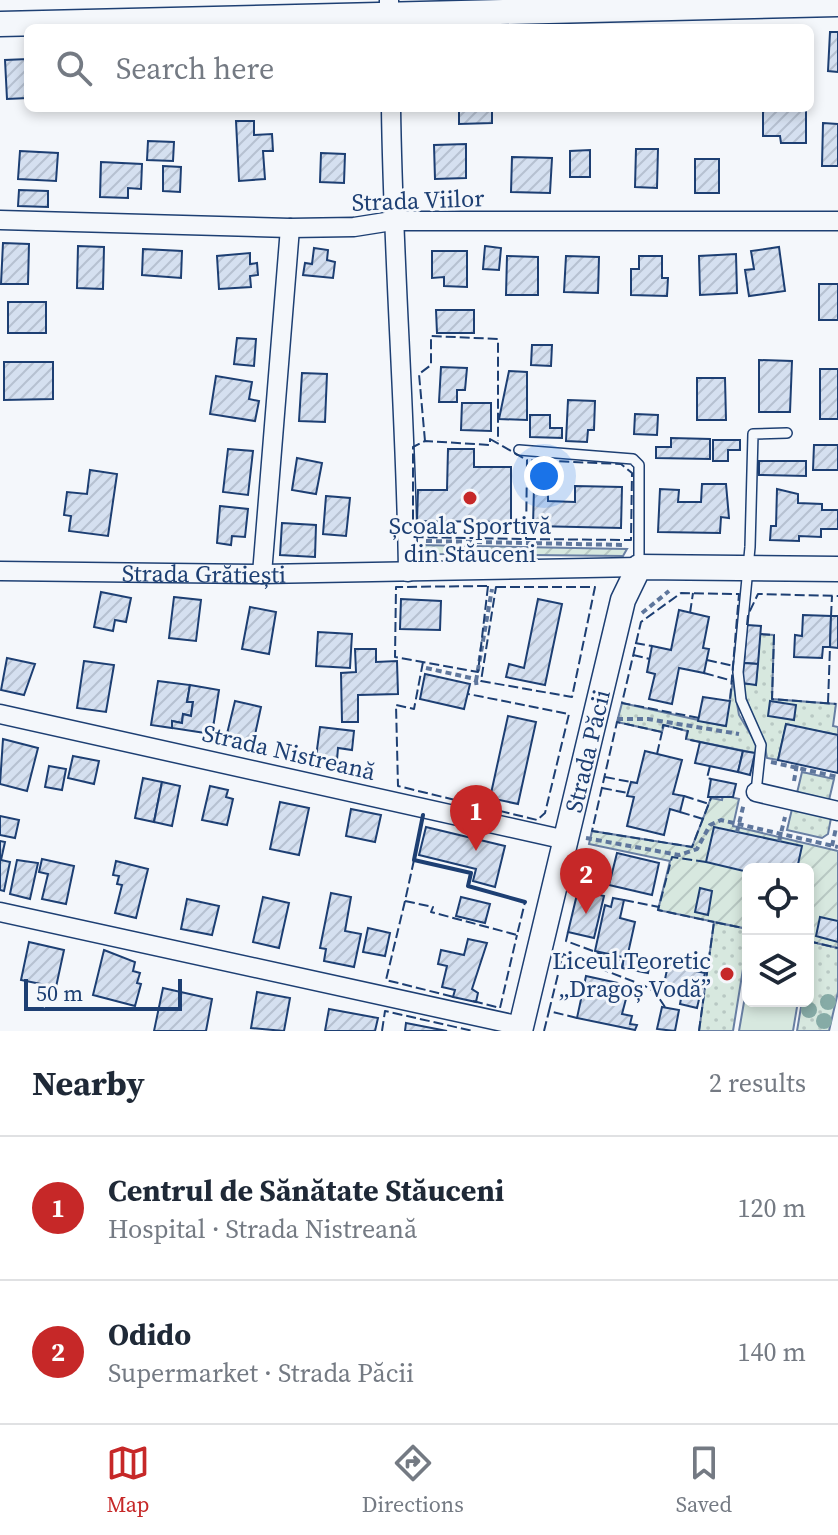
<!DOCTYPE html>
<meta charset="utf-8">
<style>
body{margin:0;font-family:"Source Serif 4",serif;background:#f2f2f3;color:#1f2937}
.controls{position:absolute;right:24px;bottom:24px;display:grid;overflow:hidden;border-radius:12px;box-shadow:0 4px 12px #0003}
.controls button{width:72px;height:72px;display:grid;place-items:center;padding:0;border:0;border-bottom:2px solid #e0e1e3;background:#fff;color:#1f2937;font:40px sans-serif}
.scale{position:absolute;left:24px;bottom:20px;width:158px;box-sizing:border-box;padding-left:8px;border:4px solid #1d3f73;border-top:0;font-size:22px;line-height:28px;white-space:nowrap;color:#1d3f73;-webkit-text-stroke:6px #f4f7fb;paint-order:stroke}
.you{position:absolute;left:544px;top:476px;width:28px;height:28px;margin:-20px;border:6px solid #fff;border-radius:50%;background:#1a73e8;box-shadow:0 0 0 12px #1a73e833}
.badge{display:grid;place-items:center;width:52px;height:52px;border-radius:50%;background:#c62828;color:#fff;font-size:26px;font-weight:700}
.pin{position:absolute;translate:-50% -66px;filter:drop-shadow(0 2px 4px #0008)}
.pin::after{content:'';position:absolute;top:42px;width:28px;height:24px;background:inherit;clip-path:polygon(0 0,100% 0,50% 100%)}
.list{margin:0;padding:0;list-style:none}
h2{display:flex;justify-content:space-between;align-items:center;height:104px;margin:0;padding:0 32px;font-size:34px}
h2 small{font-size:26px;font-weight:400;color:#747a83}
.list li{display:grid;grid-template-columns:52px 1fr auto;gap:24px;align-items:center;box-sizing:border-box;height:144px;padding:0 32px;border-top:2px solid #e0e1e3}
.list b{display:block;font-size:30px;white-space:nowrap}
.list p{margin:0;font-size:26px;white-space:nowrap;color:#747a83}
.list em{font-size:26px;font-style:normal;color:#747a83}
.icon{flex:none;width:44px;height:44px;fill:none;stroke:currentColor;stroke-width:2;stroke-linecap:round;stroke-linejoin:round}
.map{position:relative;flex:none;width:838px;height:1031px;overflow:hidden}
.search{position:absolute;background:#fff;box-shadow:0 4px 12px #0003;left:24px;right:24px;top:24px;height:88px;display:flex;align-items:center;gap:20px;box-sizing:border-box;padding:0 28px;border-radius:12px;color:#747a83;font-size:30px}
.sheet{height:392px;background:#fff}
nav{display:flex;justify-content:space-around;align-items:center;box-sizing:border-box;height:112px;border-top:2px solid #e0e1e3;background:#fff;font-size:22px;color:#747a83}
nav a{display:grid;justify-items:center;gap:4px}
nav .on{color:#c62828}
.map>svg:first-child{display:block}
.grass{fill:url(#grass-dots);stroke:#687fa3;stroke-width:2}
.park{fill:#d7e8df;stroke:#687fa3;stroke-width:2}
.garden{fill:url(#garden-furrows);stroke:#687fa3;stroke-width:2}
.building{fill:url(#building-hatch);stroke:#1d3f73;stroke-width:2}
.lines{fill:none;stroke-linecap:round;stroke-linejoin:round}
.service-casing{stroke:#1d3f73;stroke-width:12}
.minor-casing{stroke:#1d3f73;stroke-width:21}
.tertiary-casing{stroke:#1d3f73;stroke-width:27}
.path{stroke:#5e769c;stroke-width:4;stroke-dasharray:6 4;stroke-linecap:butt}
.service{stroke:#f4f7fb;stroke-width:9}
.minor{stroke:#f4f7fb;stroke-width:18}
.tertiary{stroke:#f4f7fb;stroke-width:24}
.fence{stroke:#1d3f73;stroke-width:2;stroke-dasharray:10 4;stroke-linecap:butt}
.wall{stroke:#1d3f73;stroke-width:4}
.tree{fill:#86aba6}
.poi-dot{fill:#c62828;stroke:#f4f7fb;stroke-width:3}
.labels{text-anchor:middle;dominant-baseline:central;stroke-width:6;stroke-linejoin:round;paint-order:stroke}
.street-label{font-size:24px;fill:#1d3f73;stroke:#f4f7fb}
.poi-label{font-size:24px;fill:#1d3f73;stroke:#f4f7fb}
</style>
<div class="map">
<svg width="838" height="1031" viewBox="0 0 838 1031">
<defs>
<pattern id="grass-dots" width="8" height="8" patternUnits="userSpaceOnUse" patternTransform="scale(2)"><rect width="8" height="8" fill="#d7e8df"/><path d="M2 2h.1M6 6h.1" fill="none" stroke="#b8c8c3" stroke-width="1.8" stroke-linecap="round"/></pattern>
<pattern id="garden-furrows" width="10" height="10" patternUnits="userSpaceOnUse" patternTransform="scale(2)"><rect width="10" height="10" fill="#d7e8df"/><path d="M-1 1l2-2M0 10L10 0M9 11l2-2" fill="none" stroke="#b8c8c3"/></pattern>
<pattern id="building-hatch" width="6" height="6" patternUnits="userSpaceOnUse" patternTransform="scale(2)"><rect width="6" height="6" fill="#d5e0f0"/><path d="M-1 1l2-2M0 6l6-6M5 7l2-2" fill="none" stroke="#b6c1d1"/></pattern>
</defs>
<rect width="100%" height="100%" fill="#f4f7fb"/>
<!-- grass -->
<g class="grass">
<path d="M760,634l14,1 -2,64 64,5 -3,22 5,1v8l-52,-10 -8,35 -11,-2c-3,-27 -21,-48 -25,-74h14z"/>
<path d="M733,681l6,34 18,30 -2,8 -69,-14 1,-8 -23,-6 -2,7 -45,-10 5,-19 103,23z"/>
<path d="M802,772l32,7 -5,21 -32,-7z"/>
<path d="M792,809l39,9 -3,16 -6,4 -35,-8z"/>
<path d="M714,922l34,7v40h-5l-10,62h-34z"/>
<path d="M808,941l30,7v44l-9,39h-32l5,-30h6z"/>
</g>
<!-- park -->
<path class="park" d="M748,979v22h50l-5,30h-54z"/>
<!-- garden -->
<g class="garden">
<path d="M416,545l211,4 -4,7 -189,-2z"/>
<path d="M723,795l16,4 -6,27 105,25v97l-30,-7v-72h-60v60l-90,-19 12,-49 -81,-17 3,-13 100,16 19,-49 11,2z"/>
</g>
<!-- building -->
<g class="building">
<path d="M830,32h8v40l-10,-1z"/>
<path d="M28,59v39l-21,1 -2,-39z"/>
<path d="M459,108h33v15l-33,1z"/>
<path d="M763,108h43v35h-25l-1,-7h-17z"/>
<path d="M236,121h18v14l18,-1 1,17h-10l2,28 -26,2z"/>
<path d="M823,123l15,1v42h-16z"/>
<path d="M148,141l26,1 -1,19 -26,-1z"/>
<path d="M466,144v34l-31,1 -1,-34z"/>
<path d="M636,149h22l-1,39 -22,-1z"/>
<path d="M590,150v27h-20v-26z"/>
<path d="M20,151l38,2 -2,28 -38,-2z"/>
<path d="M321,153l24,1 -1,29 -24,-1z"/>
<path d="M512,157l40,1 -2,35 -39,-1z"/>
<rect x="695" y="159" width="24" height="34"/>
<path d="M101,162l41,2 -1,25 -13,-1v10l-28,-1z"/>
<path d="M163,166l18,1 -1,25 -17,-1z"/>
<path d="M19,190l29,1v16l-30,-1z"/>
<path d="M3,243l26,1 -1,40h-27z"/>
<path d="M78,246l26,1 -1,42 -26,-1z"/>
<path d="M485,246l16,2 -2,22 -16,-1z"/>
<path d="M779,247l6,44 -36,5 -4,-26 9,-1 -3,-18z"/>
<path d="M314,248l14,2 -1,10 8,2 -2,16 -30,-3 2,-12 7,1z"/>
<path d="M143,249l39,2 -1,27 -39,-3z"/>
<path d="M432,251h35v36l-23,-1v-9l-12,1z"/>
<path d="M250,253v11l7,-1 1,12 -8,1 1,11 -32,2 -2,-33z"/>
<path d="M736,254l1,39 -37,2 -1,-39z"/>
<path d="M507,256l31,1v38h-32z"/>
<path d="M566,256l33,1 -1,36 -34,-1z"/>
<path d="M639,256h23v22h6l-1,18 -36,-1v-26h8z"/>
<rect x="819" y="284" width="19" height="36"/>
<rect x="8" y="302" width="38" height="31"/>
<path d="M436,310h38v23h-37z"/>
<path d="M237,338l19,1 -2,27 -20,-2z"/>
<path d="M532,345h20l-1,21 -20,-1z"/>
<path d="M759,360l33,1 -2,51h-31z"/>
<path d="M4,362h49v37l-49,1z"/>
<path d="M441,367l26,1 -2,22h-8v12h-18z"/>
<rect x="820" y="369" width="18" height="50"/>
<path d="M509,371l18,1v48l-28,-1z"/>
<path d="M302,373l25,1 -2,48 -26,-1z"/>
<path d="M216,376l36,6 -3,17 10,2 -4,20 -45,-7z"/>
<path d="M697,378h28l1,42h-29z"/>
<path d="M568,400l27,1 -1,29h-6l-1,12 -21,-1z"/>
<path d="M462,403h29v28l-30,-1z"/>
<path d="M635,414l23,1 -1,20 -23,-1z"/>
<path d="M530,415h20v13h12v10l-32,-1z"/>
<path d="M671,438l39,1v20l-54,-1v-11h15z"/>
<path d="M713,440h27v10h-12v11h-15z"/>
<path d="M814,445h24v25h-25z"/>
<path d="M228,449l25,2 -5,44 -25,-3z"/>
<path d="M448,449h26v18h37v55l-94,-1 1,-31h29z"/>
<path d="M297,458l25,5 -6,31 -24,-4z"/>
<path d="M759,461h47v15l-47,-1z"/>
<path d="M90,470l27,4 -9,62 -39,-5 2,-15 -7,-1 3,-23 20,2z"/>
<path d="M702,484h24l3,34 -8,-1 -1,16 -62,-1 2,-43 19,1 -1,12h23z"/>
<path d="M575,486l47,1 -1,41 -88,-2 1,-39 14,1v13l27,1z"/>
<path d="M777,489l21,5v9l24,1v6h16v19h-17v8l-22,-1v5l-29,-1 1,-14h5z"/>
<path d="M326,496l24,2 -4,38 -23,-2z"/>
<path d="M220,506l28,3 -3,28 -13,-1 -1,9 -14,-2z"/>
<path d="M282,523l34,2 -1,32 -35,-2z"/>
<path d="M101,592l30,6 -5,24 -11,-2 -2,11 -19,-4z"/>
<path d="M174,597l27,3 -5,41 -27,-3z"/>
<path d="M401,599l40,2 -1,29 -40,-1z"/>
<path d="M538,599l24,5 -17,81 -39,-8 3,-13 15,4z"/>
<path d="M250,607l26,5 -7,42 -27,-5z"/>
<path d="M679,610l30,7 -6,31 6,1 -5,24 -25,-5 -7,36 -23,-5 6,-25 -8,-2 5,-26 19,4z"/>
<path d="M803,615l28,1 -1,31h-7l-1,11 -28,-1 1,-22 7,1z"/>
<path d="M831,616h7v32l-8,-1z"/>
<path d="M747,625l14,1 -3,38 -14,-1z"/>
<path d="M318,632l34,2 -2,34 -34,-2z"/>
<path d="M355,649h21v13l21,-1 1,33 -40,1v27h-16l-1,-49 15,-1z"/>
<path d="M7,658l28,6 -11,31 -23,-5z"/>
<path d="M84,661l30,4 -8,47 -29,-4z"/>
<path d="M744,663l14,1 -2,21 -14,-2z"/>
<path d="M425,674l45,10 -6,25 -44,-10z"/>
<path d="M158,681l32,4 -3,17h6l-2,14 -8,-2 -1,9 -10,-2v7l-21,-3z"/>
<path d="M190,685l29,5 -7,44 -40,-6v-7l10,2 1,-9 8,2 2,-14h-6z"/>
<path d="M703,697l27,4 -4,25 -28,-5z"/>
<path d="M235,701l26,6 -8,37 -27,-6z"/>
<path d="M770,701l26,4 -2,15 -26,-4z"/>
<path d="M508,716l28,6 -18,82 -28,-6z"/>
<path d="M786,724l52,11v38l-60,-13z"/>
<path d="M320,727l34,4 -2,19 -14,-2 -1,12 -21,-3z"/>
<path d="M3,739l35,9 -11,43 -27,-7z"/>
<path d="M700,742l43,9 -5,21 -43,-9z"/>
<path d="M645,751l37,9 -9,34 11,2 -4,16 -10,-3 -6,26 -37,-9 7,-29 -7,-1 4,-14 6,1z"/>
<path d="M743,751l12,2 -5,22 -12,-3z"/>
<path d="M73,756l26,5 -5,23 -26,-6z"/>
<path d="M49,766l17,3 -4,21 -17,-3z"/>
<path d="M143,778l19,4 -8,40 -19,-4z"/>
<path d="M711,779l25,5 -3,13h-25z"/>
<path d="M162,782l18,4 -8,40 -18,-4z"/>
<path d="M210,786l18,4 -2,7 7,2 -6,26 -25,-5z"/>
<path d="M280,802l29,6 -10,47 -29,-6z"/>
<path d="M351,809l30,6 -6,27 -29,-6z"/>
<path d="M0,816l19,4 -4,18 -15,-3z"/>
<path d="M426,827l79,19 -10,41 -22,-6 3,-12 -57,-14z"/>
<path d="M714,827l88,19 -5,23h-49v3l-42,-10z"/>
<path d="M0,841l5,1 -4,18 9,2 -6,29 -4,-1z"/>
<path d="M617,853l42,10 -7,32 -43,-10z"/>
<path d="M42,859l32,7 -8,38 -24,-5 6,-25 -9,-2z"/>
<path d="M17,860l21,3 -8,36 -20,-5z"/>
<path d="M116,861l32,8 -12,49 -21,-5 7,-28 -5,-1 2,-8 -6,-1z"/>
<path d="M700,888l12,3 -4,24 -13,-3z"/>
<path d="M578,890l26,6 -10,42 -26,-6z"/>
<path d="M331,893l20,4 -6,34 16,3 -7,33 -30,-6 2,-12 -6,-1z"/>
<path d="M263,897l26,6 -10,45 -26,-6z"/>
<path d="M461,897l29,7 -5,19 -29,-7z"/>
<path d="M613,898l11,2 -4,18 15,4 -8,36 -32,-7 10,-46 6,2z"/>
<path d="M187,899l32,7 -7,29 -31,-6z"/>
<path d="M820,917l18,4v21l-22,-6z"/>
<path d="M368,928l22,5 -5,23 -22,-4z"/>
<path d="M468,939l19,4 -15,46 6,4 -2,9 -23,-5 2,-7 -13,-3 5,-21 -9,-2 3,-14 23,5z"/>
<path d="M29,942l35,8 -8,37 -35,-7z"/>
<path d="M104,950l31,12 -2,9 7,2 -3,10 4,1 -6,22 -42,-11z"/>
<path d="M624,957l26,6 -2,10 -26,-5z"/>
<path d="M668,965l37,8 -8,35 -17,-4 3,-16 -19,-4z"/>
<path d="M586,976l32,7 -2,10 11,2 -5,19 10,2 -2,8 7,1 -2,5 -58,-12z"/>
<path d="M163,988l49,11 -6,32h-52z"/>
<path d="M257,992l33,6 -6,33 -33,-3z"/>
<path d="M662,1007l17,3 -4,21 -18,-2z"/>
<path d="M329,1009l49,9 -3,13h-50z"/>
<path d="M406,1023l41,8h-42z"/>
</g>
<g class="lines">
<!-- service casing -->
<g class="service-casing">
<g id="service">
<path d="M519,450l114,9 6,6v99"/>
<path d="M756,792l5,-47 -20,-45 -3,-28 12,-125 3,-113 34,-1"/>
</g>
</g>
<!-- minor casing -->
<g class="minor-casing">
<g id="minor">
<path d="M389,0v28"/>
<path d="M391,108c2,155 15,309 17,464"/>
<path d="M0,220l290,8 64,-1 38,-6h446"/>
<path id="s1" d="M0,571l262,3 377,-7"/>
<path d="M262,574l28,-346"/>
<path d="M0,714l566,126"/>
<path d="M756,792l82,19"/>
<path d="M0,912l521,114"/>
</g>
</g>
<!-- tertiary casing -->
<g class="tertiary-casing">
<g id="tertiary">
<path d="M0,24l838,-20"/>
<path id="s2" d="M520,1031l103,-431 16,-33 199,2"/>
</g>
</g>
<!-- path -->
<g class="path">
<path d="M426,541l199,4"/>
<path d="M642,613l27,-22"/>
<path d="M426,668l45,10 5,3 1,8"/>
<path d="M476,681l16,-92"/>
<path d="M617,719h31l91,15"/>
<path d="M771,762l67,15"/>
<path d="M794,781l3,-17"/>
<path d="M737,832l7,-29"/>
<path d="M586,838l93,17 18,-6 13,-24 11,-5 117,27"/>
<path d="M779,841l6,-24"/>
<path d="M832,846l4,-18"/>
</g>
<!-- service -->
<use href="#service" class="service"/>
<!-- minor -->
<use href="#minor" class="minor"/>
<!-- tertiary -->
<use href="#tertiary" class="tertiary"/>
<!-- fence -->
<g class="fence">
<path d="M490,439l37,21 -1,79 -113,-2v-90l12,-6 65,4z"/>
<path d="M425,441l-6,-67 12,-9v-29l67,3v102"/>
<path d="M526,539l105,1 1,-67 -11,-9 -94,-4"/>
<path d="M488,586l-10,86 -83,-15 1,-70z"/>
<path d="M496,587h99l-23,110 -91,-16z"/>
<path d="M690,613l3,-20"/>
<path d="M831,616l1,-20"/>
<path d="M747,625l1,-10 10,-21 80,2"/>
<path d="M760,634l14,1 -2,64 64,5"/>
<path d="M635,643l17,3"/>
<path d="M633,655l17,4"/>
<path d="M707,660l27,6"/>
<path d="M423,662l-9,47 -18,-4 2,81 139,34 8,-7 24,-99 -101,-20"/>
<path d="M704,673l29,8"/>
<path d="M828,703l2,-56"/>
<path d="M699,718l-77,-15 19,-81 40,-29 58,1 -9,107"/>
<path d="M700,742l-14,-3 2,-8 -25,-6 -1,7 -45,-10 -25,109 100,16 19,-49"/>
<path d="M657,754l5,-22"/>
<path d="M710,766l-3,12 4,1"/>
<path d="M605,777l26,5"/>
<path d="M602,788l26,5"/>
<path d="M684,796l25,8"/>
<path d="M680,812l23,7"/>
<path d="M414,860l-9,41 28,6 -2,5 86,23 8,-33"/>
<path d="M706,862l-34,-5 -14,53 56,12"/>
<path d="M624,900l35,7"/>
<path d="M405,901l-19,79 72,18"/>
<path d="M568,932l-2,9 57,21 -1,6"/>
<path d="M808,941l30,7"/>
<path d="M649,969l2,-9 23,5"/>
<path d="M473,1001l27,7 17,-73"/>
<path d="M577,1018l-28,-7 14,-57 82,32 10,6 10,15"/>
<path d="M382,1031l3,-20 88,20"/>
<path d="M544,1031l5,-20"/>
<path d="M699,1031l15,-109 34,7"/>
</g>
<!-- wall -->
<path class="wall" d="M423,815l-9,45 57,13 -3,13 57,16"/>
</g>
<!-- trees -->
<g class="tree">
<circle cx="828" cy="1002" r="8"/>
<circle cx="809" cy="1010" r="8"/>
<circle cx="824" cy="1021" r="8"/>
</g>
<!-- markers -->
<g class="poi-dot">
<circle cx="470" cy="498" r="8"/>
<circle cx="727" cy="974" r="8"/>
</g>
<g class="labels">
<!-- street labels -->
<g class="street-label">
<text transform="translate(418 200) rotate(-2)">Strada Viilor</text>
<text stroke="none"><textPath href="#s1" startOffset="204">Strada Grătiești</textPath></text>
<text stroke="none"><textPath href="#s2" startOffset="288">Strada Păcii</textPath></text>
<text transform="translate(289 752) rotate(13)">Strada Nistreană</text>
</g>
<!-- poi labels -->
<g class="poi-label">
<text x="470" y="525">Școala Sportivă<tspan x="470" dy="28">din Stăuceni</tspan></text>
<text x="711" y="960" text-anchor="end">Liceul Teoretic<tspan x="711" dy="28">„Dragoș Vodă”</tspan></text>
</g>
</g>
</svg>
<div class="controls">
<button><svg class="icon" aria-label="locate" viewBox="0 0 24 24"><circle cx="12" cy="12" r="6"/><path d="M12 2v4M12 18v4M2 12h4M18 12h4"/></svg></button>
<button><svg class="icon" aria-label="layers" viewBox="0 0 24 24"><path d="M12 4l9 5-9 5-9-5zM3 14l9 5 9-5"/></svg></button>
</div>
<div class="scale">50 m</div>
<div class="you"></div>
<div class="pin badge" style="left:476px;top:851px">1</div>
<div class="pin badge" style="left:586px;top:914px">2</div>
<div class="search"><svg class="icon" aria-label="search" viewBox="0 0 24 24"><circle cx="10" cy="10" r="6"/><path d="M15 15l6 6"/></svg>Search here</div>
</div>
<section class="sheet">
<h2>Nearby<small>2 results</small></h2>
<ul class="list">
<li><span class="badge">1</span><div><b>Centrul de Sănătate Stăuceni</b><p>Hospital · Strada Nistreană</p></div><em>120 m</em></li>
<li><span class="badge">2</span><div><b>Odido</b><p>Supermarket · Strada Păcii</p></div><em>140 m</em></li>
</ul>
</section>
<nav>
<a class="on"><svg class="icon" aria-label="map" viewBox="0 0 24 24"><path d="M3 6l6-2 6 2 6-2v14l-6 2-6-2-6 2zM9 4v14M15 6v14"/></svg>Map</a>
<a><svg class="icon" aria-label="directions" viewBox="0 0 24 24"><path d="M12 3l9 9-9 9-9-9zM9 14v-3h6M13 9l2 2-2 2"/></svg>Directions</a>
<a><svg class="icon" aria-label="saved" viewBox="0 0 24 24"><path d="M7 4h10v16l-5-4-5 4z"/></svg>Saved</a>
</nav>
